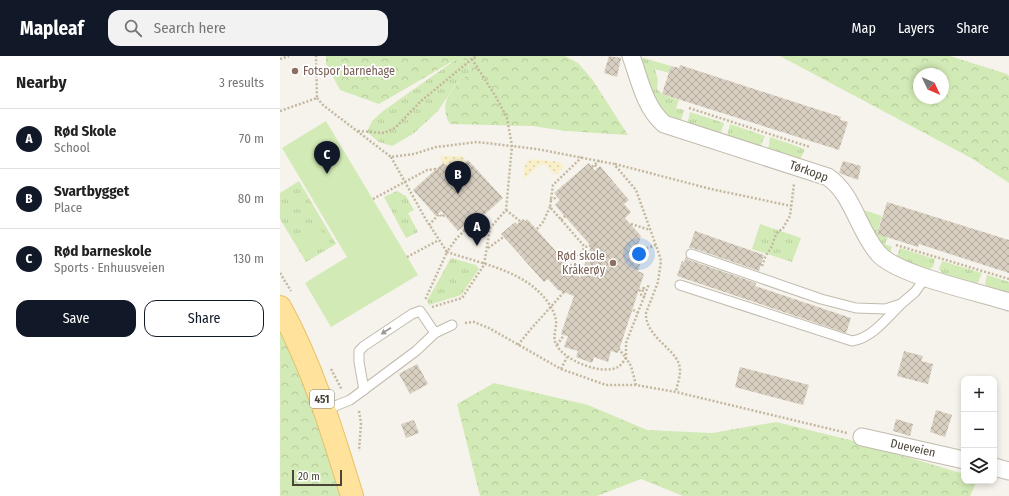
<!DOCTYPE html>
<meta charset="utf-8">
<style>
body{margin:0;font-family:"Fira Sans Condensed",sans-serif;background:#f2f2f2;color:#222}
.controls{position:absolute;right:12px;bottom:12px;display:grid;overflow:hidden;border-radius:8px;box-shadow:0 2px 6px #0003}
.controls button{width:36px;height:36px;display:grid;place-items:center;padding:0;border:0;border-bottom:1px solid #e0e0e0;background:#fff;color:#222;font:20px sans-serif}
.compass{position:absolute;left:633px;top:12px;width:36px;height:36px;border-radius:50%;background:#fff;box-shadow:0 2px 6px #0003;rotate:134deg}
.scale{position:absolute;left:12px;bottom:10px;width:50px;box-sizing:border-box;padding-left:4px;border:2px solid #4b4439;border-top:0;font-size:11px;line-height:14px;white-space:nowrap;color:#4b4439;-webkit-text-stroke:3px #fff;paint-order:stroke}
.you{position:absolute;left:359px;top:198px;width:14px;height:14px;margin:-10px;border:3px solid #fff;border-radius:50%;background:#1a73e8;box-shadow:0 0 0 6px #1a73e833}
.badge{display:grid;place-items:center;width:26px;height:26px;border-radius:50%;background:#111827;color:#fff;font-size:13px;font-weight:700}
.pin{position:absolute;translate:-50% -33px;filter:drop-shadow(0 1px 2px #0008)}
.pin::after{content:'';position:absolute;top:21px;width:14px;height:12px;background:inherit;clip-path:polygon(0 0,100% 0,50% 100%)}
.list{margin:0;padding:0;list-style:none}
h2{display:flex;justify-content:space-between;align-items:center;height:52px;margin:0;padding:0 16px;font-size:17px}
h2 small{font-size:13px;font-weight:400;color:#767676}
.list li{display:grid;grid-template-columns:26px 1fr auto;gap:12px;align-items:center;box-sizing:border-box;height:60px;padding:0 16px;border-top:1px solid #e0e0e0}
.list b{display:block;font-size:15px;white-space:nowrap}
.list p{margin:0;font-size:13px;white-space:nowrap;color:#767676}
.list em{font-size:13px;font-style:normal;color:#767676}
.actions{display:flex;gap:8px;padding:12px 16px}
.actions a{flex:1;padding:9px 0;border:1px solid #111827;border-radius:12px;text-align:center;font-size:14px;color:#111827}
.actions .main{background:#111827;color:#fff}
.icon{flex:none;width:22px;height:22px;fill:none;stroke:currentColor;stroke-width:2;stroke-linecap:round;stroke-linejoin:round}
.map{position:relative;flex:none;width:729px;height:440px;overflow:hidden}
header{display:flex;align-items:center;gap:24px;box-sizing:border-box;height:56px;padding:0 20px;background:#111827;color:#fff}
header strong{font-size:19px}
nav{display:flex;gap:22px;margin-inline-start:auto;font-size:14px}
.search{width:280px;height:36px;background:#f2f2f2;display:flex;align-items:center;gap:10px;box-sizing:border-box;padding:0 14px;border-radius:12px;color:#767676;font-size:15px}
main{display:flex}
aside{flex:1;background:#fff}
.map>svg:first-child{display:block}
.grass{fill:url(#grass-tufts)}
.forest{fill:url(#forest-crowns);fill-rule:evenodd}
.sand{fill:url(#sand-dots)}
.pitch{fill:#d2eab5}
.building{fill:url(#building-cross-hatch)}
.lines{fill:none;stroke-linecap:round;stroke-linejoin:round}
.service-casing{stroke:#c2bbae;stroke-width:11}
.minor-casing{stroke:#c2bbae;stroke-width:19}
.primary-casing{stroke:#e6c16a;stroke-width:24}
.path{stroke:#c4b79f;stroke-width:2.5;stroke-dasharray:2 2;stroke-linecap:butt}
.service{stroke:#fff;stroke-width:9}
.minor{stroke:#fff;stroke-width:17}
.primary{stroke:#ffe39c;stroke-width:22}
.oneway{fill:#9c9892}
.education-dot{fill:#8d6e63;stroke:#fff;stroke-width:1.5}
.labels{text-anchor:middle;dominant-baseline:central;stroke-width:3.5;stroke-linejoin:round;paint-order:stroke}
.shield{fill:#fff;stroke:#817c74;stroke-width:1}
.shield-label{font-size:11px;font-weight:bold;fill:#4b4439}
.education-label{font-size:12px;fill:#785e54;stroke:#fff;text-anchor:start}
.street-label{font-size:12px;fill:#4b4439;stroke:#fff}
</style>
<header>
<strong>Mapleaf</strong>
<div class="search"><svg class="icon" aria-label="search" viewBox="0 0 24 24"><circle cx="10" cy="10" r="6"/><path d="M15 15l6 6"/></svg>Search here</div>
<nav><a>Map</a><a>Layers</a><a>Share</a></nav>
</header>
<main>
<aside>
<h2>Nearby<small>3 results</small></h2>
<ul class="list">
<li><span class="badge">A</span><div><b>Rød Skole</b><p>School</p></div><em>70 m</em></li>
<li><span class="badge">B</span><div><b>Svartbygget</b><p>Place</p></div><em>80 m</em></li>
<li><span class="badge">C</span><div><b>Rød barneskole</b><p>Sports · Enhuusveien</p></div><em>130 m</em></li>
</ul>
<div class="actions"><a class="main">Save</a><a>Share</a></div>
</aside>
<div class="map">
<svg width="729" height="440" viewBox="0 0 729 440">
<defs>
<pattern id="grass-tufts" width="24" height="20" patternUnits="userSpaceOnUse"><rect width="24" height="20" fill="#d2eab5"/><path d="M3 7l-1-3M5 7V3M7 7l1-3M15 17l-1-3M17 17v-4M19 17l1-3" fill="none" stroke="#b6ca9c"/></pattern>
<pattern id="forest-crowns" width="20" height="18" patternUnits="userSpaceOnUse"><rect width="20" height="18" fill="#d2eab5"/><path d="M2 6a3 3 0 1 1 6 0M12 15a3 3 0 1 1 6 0" fill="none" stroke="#b6ca9c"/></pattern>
<pattern id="sand-dots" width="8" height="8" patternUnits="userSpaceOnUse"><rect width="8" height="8" fill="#f9efc9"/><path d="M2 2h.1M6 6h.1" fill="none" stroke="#d7cead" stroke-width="1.8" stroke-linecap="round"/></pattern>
<pattern id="building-cross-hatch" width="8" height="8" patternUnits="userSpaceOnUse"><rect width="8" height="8" fill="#d8cfc1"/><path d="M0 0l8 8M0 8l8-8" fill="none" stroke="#b1aa9e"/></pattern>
</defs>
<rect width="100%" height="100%" fill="#f6f3ec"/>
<!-- grass -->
<g class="grass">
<path d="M357,0l34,10 -2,7 -14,-4 3,11 -1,9 5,5 17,6 -3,8 8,2 -3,11c-23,3 -37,-49 -44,-65z"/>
<path d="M178,2l10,3 1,12 -15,14 -16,24 -25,23 -21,12 -13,-4 -12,-10 5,-11 11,-10z"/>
<path d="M410,56l34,11 -4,12 -33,-10z"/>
<path d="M450,68l35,12 -5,11 -33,-10z"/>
<path d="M490,81l35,12 -5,11 -32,-10z"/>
<path d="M19,125l37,63 -30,18 -26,-43v-26z"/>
<path d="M117,135l9,5 8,14 -6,3 10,19 -12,6 -22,-41z"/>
<path d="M583,154l19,6 -5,17 11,4 -3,7 7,3 -2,6h-5l-25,-42z"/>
<path d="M480,168l41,14 -9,24 -40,-13z"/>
<path d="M620,192l35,11 -2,8 -3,2 -31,-9 -2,-4z"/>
<path d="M171,202l25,7 3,4 -18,26 -32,10 -2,-4z"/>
<path d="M662,205l40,12 -5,11 -35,-11 -3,-4z"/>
<path d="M707,219l22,7v12l-21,-7 -3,-3z"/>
</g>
<!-- forest -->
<g class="forest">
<path d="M46,0h239l13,7 14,16 36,56 -62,-4 -34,-5 -82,-2c-13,-22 3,-36 19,-51l-1,-12 -10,-3 -79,46 -39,-14 -14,-26z"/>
<path d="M500,0h170l57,18 2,2v107l-36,-24zM639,18h24v24h-24z"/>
<path d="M0,266l15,21 50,153h-65z"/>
<path d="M214,327l94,22 59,25 65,3 64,-11 74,18 114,34v7h13l-7,15h-287l-42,-17 -44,17h-117l-23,-92z"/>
</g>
<!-- sand -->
<g class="sand">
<path d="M160,100h22l4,5 -13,12 -10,-10z"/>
<path d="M253,103l26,3 5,5 -8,8 -11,-11 -5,1 -16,14c-1,-10 -1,-17 9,-20z"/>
</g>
<!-- pitch -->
<g class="pitch">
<path d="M46,65l92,154 -87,52 -26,-44 42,-26 -65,-109z"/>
<path d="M38,169l10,17 -21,13 -10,-17z"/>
</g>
<!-- building -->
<g class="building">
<path d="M329,0l12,2 -4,19 -13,-4z"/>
<path d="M400,9l161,52 -1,3 8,2 -9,28 -177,-56 9,-28 8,2z"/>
<path d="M188,104l35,38 -26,23 -4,-4 -15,14 -17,-20 -5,5 -23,-26 30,-27 10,10z"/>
<path d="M563,105l18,5 -3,14 -19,-7z"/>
<path d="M309,107l6,8 5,-5 29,34 -5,4 7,8 -6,6 16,18 -8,23 8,3 -3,9 6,3 -26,79 -7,-2 -3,11 -14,-5 -2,6 -16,-6 2,-6 -14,-4 4,-11 -7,-2 13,-38 -16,-6 -10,-11 -4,3 -43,-48 14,-12 2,2 6,-5 2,2 2,-2 53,59 11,-32 -36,-41 5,-5 -6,-7z"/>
<path d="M607,146l122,38v33l-90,-29 -1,3 -41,-13z"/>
<path d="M415,175l69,24 -5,16 -66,-23h-4z"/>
<path d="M406,201l3,3 67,23 -1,3 96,32 -5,15 -169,-57 5,-15 2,1z"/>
<path d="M624,295l19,5 -2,5 12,3 -5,20 -31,-8z"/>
<path d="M137,308l11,20 -18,10 -11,-20z"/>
<path d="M460,311l69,18 -6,20 -68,-18z"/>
<path d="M656,354l16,5 -7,22 -15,-5z"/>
<path d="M616,363l17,5 -3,12 -17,-5z"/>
<path d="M134,364l5,13 -13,5 -5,-14z"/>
</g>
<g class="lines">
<!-- service casing -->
<g class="service-casing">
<g id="service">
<path d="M411,198l130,45 35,9 29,1 16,-5 14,-12 10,-14"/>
<path d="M400,229l172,56c20,-3 34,-22 48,-36"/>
<path d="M84,334l-5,-28v-11l5,-5 48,-32 8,-3 15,22"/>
<path d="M45,354l25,-10 66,-49 19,-18 17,-8"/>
</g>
</g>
<!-- minor casing -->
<g class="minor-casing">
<g id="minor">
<path d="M351,0c9,24 13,50 33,68l164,53c25,17 30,53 50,76 18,22 101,39 131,49"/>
<path d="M582,381l102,23"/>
<path d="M714,411l15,4"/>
</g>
</g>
<!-- primary casing -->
<g class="primary-casing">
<path id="primary" d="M0,251c33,60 52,124 72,189"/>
</g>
<!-- path -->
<g class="path">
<path d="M0,3l9,-3"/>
<path d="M37,42l6,7 68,52 23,-3 22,-7 41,-5 60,7 77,15 22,26 23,64 2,7 -3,21 -12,31c-1,26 35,37 34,58 0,7 -3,14 -4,21"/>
<path d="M409,52l121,39"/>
<path d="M0,55l37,-13 -1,-42"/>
<path d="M78,75l26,2 11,-5 26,-27 51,-42"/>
<path d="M111,101l34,61 22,34 -22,48"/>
<path d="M302,101l-29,28 -3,22 35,40 9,-2 3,-3"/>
<path d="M335,108l96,25 80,17"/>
<path d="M315,109l3,4"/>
<path d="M312,111l8,-7"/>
<path d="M93,143l54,-29 8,-1 7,7"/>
<path d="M270,144l8,-3"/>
<path d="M226,154l14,11"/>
<path d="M197,157l13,15"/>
<path d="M199,160l-23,23 -9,13c29,10 67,17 90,38 8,7 17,19 19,30 1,9 -4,16 0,24 7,16 46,32 62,23 3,-2 6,-6 8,-9l-7,-9"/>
<path d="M281,164l4,-4"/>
<path d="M351,168l19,6"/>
<path d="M149,169l10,-11 3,3 2,-2"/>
<path d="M257,173l6,-7 7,-15"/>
<path d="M314,189l4,2"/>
<path d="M616,189l113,34"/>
<path d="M208,192l17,-12"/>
<path d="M355,196l21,-7"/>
<path d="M127,201l32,-17"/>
<path d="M482,210l4,-11 5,-7 5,-14 7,-6 7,-12 4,-32"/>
<path d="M288,213l17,-22"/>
<path d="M0,217l11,18"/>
<path d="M359,235l5,-3 -3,7 4,2"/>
<path d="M152,251l30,-9 22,-33 6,-37 16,-18 6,-64 -5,-28 -11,-21 -24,-38 5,-3"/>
<path d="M353,254l6,3"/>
<path d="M185,267l9,-1 15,6 72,41 45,16h30l40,7 171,41"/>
<path d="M238,289l12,-15 34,-38"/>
<path d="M277,289l7,-10"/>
<path d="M51,313l11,21"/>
<path d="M281,313l6,-12"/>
<path d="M356,329l-5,-19 -5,-8v-15l23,-59"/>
<path d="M79,355l2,12 -2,28"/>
</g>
<!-- service -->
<use href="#service" class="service"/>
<!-- minor -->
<use href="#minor" class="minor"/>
<!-- primary -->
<use href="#primary" class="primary"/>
</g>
<!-- one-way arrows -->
<defs><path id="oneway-solid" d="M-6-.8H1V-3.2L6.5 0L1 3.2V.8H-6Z"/></defs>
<use class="oneway" href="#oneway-solid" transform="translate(106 275) rotate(147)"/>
<!-- markers -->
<g class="education-dot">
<circle cx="15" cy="15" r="4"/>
<circle cx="333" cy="207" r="4"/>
</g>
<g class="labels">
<!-- shield labels -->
<rect class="shield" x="30" y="334" width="24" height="18" rx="3"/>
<g class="shield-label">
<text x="42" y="343">451</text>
</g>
<!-- education labels -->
<g class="education-label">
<text x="23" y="15">Fotspor barnehage</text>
<text x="325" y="200" text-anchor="end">Rød skole<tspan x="325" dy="14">Kråkerøy</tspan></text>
</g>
<!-- street labels -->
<g class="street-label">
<text transform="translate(529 115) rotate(20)">Tørkopp</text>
<text transform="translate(633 392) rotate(13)">Dueveien</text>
</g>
</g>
</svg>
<div class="controls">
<button>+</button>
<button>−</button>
<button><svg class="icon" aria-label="layers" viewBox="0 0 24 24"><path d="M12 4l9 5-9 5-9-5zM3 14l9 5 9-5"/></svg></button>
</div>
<svg class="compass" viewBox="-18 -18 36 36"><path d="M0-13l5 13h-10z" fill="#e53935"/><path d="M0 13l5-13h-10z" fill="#767676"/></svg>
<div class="scale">20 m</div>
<div class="you"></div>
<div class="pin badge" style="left:197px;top:190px">A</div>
<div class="pin badge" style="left:178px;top:138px">B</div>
<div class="pin badge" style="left:47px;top:118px">C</div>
</div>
</main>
